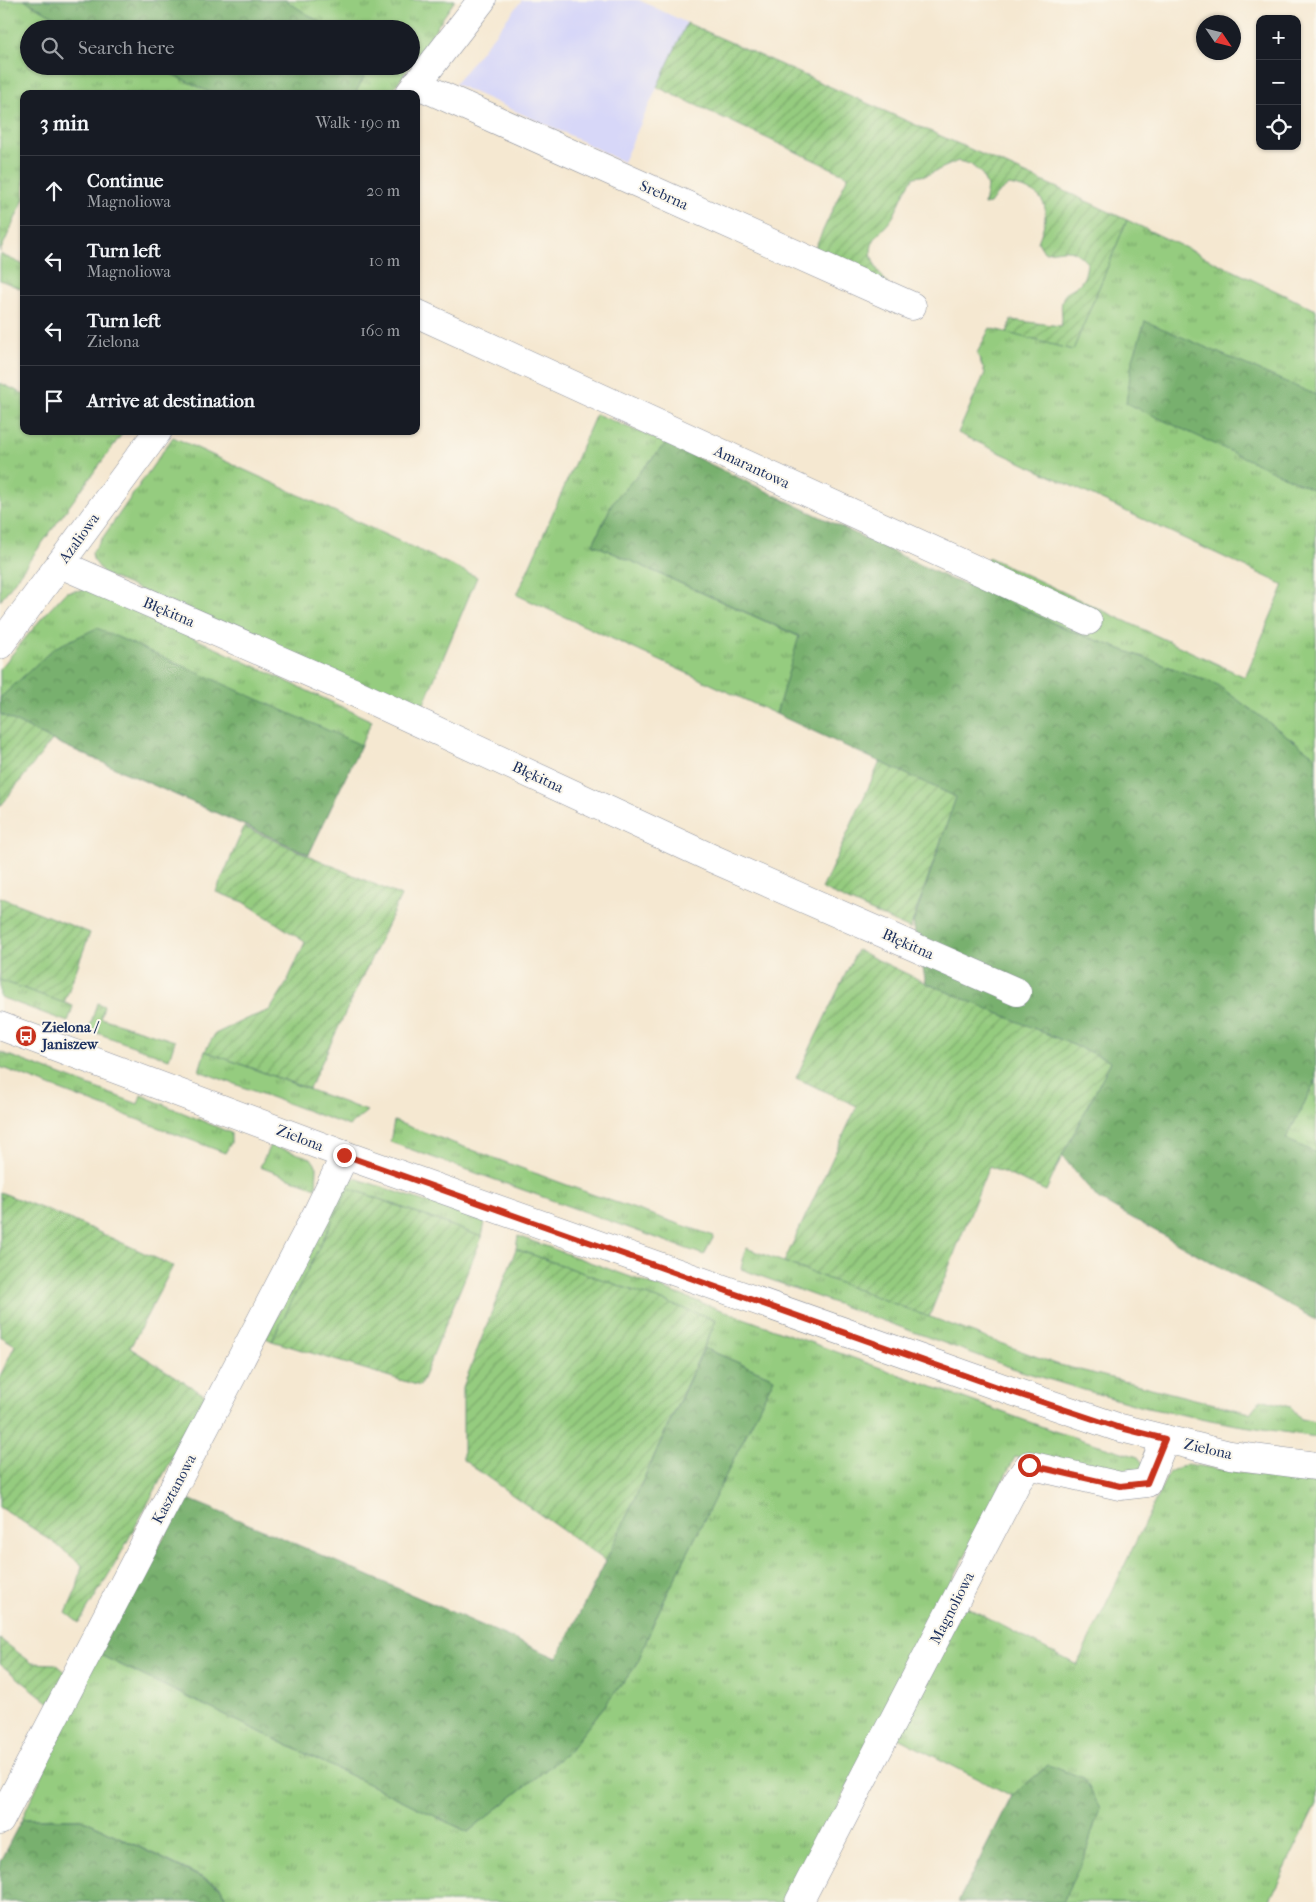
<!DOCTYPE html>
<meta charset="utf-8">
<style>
body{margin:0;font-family:"IM FELL French Canon",serif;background:#20242c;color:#f1f3f6}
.controls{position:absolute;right:15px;top:15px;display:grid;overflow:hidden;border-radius:10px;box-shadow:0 1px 4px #0004}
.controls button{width:45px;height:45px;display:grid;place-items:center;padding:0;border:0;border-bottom:1px solid #363941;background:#171b24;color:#f1f3f6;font:25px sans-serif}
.compass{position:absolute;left:1196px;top:15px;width:45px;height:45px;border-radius:50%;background:#171b24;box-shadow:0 1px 4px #0004;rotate:125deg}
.stop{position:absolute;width:15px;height:15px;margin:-11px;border:4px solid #c8321e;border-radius:50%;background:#fff}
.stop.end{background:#c8321e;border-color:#fff;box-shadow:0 1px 5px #0008}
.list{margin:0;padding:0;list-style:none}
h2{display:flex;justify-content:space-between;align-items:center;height:65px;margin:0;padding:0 20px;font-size:21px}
h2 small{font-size:16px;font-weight:400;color:#9ea1a6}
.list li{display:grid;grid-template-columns:32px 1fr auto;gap:15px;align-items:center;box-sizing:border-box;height:70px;padding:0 20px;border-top:1px solid #363941}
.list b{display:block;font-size:19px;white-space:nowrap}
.list p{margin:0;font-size:16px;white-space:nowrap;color:#9ea1a6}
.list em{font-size:16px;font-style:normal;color:#9ea1a6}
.icon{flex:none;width:28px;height:28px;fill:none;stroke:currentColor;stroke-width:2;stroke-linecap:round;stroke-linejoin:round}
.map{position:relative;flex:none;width:1316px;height:1902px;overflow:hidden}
.search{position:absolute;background:#171b24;box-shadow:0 1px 4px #0004;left:20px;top:20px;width:400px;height:55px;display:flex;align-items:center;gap:12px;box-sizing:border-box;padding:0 18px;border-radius:28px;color:#9ea1a6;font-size:19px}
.panel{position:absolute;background:#171b24;box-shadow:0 1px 4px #0004;left:20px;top:90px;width:400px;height:345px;border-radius:10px}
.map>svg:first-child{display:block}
.built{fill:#d7d7f8}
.grass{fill:url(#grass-tufts);stroke:#587e6e}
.forest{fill:url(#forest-crowns);stroke:#4a7066}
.garden{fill:url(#garden-furrows);stroke:#587e6e}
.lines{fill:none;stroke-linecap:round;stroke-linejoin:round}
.minor-casing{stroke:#888c98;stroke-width:29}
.minor{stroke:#fff;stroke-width:28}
.route{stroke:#c8321e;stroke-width:6}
.labels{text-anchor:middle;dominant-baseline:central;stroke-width:4;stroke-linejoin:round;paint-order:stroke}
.street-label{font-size:15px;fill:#1b2f5e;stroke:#fbf7ec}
.poi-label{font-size:15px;font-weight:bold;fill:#1b2f5e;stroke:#fbf7ec;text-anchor:start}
</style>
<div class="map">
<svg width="1316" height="1902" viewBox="0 0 1316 1902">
<defs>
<pattern id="grass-tufts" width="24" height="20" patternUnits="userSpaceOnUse" patternTransform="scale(1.25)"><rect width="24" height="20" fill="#95cc7f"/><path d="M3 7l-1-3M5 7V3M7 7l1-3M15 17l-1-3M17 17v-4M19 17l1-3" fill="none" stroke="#79a66b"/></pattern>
<pattern id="forest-crowns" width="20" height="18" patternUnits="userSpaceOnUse" patternTransform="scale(1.25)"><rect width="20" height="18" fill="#78b06e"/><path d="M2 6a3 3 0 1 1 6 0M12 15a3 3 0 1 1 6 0" fill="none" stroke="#62905e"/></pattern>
<pattern id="garden-furrows" width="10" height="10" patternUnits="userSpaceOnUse" patternTransform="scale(1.25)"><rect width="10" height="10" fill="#95cc7f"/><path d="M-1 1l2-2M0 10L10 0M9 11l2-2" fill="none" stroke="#79a66b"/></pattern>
</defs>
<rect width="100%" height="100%" fill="#fbf7ec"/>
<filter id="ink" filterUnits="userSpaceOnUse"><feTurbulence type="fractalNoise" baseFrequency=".02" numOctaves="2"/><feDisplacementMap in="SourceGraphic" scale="10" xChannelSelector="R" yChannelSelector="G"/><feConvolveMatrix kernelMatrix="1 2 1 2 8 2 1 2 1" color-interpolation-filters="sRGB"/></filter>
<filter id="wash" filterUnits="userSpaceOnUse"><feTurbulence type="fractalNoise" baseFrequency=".0096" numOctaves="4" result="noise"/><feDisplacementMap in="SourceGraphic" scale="20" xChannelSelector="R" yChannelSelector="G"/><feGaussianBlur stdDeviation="1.12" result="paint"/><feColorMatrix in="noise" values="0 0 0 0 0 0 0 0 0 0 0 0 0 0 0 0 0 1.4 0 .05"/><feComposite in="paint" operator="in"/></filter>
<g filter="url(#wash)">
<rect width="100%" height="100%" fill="#f5e8d1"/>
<!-- built -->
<path class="built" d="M522,0h117l48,23 -64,139 -56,-28 -112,-50z"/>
<!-- grass -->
<g class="grass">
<path d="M0,0h455l-44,65v-36h-382v37h381l-20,28h-366v105l-24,53z"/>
<path d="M1127,220l189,90v447l-101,-73 -149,-55 -91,-42 13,-30 257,120 39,-92 -326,-152 27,-60 -8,-20 13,-25 83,22z"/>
<path d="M0,254l24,11v25l-24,-10z"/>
<path d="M0,383l24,11v37h80l6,3 2,-3h12l-124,170z"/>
<path d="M596,414l70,29 -53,59 -20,42 207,93 -24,77 -259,-119z"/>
<path d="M173,437l304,140 -57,136 -316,-139 -11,-15 -1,-6z"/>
<path d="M89,589l283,132 -63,133 -257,-114 -52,-26v-45l41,-50 25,-27z"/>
<path d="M0,980l73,26 -5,16 -68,-25z"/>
<path d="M97,1003l7,3 -3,12 74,23 -6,18 -80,-29z"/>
<path d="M205,1051l162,60 -18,15 -150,-55z"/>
<path d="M0,1052l138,52 3,-9 90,38v10l-6,10 -225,-86z"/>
<path d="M1316,1080v73l-30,-14z"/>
<path d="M394,1121l200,74 120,41 -10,19 -314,-113z"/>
<path d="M270,1145l41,13 6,9 -1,21 -56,-21z"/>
<path d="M355,1178l130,44 -3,15 -133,-49 -77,153 -6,-3 79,-157z"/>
<path d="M518,1236l536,195 84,26 6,8 -10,10 -119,-18 -226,445h-562l-5,-15 -140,-68h-60l76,-165 370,178 100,-80 68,-86 20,-49 118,-239 -70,-30 12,-28 -200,-71z"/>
<path d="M746,1248l310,116 194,49 11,-14 30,8 10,12 15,3v15l-79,-12 -90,-17 -63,-18 -66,-20 -277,-101z"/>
<path d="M1187,1464l129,20v321l-47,97h-311l54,-106 -114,-58 65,-133 114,60 92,-193z"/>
</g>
<!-- forest -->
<g class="forest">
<path d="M24,0h261l46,29h-254z"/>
<path d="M155,66h215l-15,28h-142z"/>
<path d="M1145,321l171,74v96l-190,-88 6,-41z"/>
<path d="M666,443l286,137 23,7 91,42 150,55 100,73v323l-30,59 30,14v167l-218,-121 -36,-43 49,-95 -185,-78 -13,-60 43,-126 -180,-83 23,-78 -206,-92 20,-42z"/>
<path d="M97,628l264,117 -52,109 -257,-114 -52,-26v-16l54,-50z"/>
<path d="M704,1348l70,30 -118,239 -20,49 -68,86 -100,80 -370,-178 88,-156 96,40 275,120 49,-97z"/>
<path d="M1048,1765l36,13 16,30 -16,50 -22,44h-104l54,-106z"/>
<path d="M22,1819h60l140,69 5,14h-227v-41z"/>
</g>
<!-- garden -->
<g class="garden">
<path d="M687,23l384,171 56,26 -54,130 -66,-17 4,-13 50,6c3,-10 -2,-19 2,-28 3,-7 10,-9 15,-13 7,-6 8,-14 9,-22 -17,-19 -21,-12 -43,-11l-6,-10c14,-35 10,-50 -29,-57l-12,9 -7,10 -6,1 3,-18 -5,-13 -12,-10 -12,-3 -31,14 -13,2c-10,13 -13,24 -20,38 -4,8 -12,14 -17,21 -14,17 0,34 11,48l-74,-34 34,-74 -191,-89z"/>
<path d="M0,714l52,26 -52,67z"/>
<path d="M880,762l76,35 -46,132 -88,-40z"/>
<path d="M244,827l157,69 -92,193 -104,-38 10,-17 31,-15 24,-9 16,-26 19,-42 -61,-40 -28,-10z"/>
<path d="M0,897l90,36 -26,70 -64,-23z"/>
<path d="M857,950l69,33 185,78 -49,95 -16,35 -57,-25 -60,151 -145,-55 73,-156 -61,-28z"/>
<path d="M349,1188l133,49 -62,149 -148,-45z"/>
<path d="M0,1192l72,28 101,46 -43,82 76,48 -91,168 -36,59 -13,-10 11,-25 5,-23 -30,-24 -52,-34v-131l15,-31 -15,-9z"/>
<path d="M516,1249l200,71 -110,241 -143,-101v-73z"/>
<path d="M0,1639l32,24 24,1 12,10 -17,30 -51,-40z"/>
</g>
</g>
<g filter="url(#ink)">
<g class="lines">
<!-- minor casing -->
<g class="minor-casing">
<g id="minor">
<path d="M416,84l496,222"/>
<path d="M409,94l73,-94"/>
<path d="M416,313l672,308"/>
<path d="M60,564l291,127 358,166 308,135"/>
<path d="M0,645l158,-214"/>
<path d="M0,1026l345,129 661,234 111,38 113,28 86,11"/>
<path d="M0,1821l317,-608 28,-58"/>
<path d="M799,1902l218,-420 12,-17 91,21 27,-3 18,-44"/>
</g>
</g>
<!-- minor -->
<use href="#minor" class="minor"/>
</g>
</g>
<g class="lines" filter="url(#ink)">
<!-- route -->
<path class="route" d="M344,1155l662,235 111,37 48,12 -18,44 -27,3 -91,-21"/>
</g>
<!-- icons -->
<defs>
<g id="bus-disc" transform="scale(1.125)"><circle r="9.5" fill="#c8321e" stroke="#fbf7ec"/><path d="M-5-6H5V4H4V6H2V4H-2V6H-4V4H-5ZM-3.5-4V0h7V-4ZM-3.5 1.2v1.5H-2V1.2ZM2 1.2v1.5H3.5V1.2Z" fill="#fff"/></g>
</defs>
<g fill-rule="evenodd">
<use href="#bus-disc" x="26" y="1036"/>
</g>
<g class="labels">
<!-- street labels -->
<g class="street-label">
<text transform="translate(664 195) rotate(24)">Srebrna</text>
<text transform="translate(752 467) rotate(25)">Amarantowa</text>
<text transform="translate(79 538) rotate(-54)">Azaliowa</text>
<text transform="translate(169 612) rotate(23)">Błękitna</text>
<text transform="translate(538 777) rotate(25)">Błękitna</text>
<text transform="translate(908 944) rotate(24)">Błękitna</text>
<text transform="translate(300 1138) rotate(21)">Zielona</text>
<text transform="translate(1208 1449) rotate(13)">Zielona</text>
<text transform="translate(174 1489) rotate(-62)">Kasztanowa</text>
<text transform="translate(952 1608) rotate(-63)">Magnoliowa</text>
</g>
<!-- poi labels -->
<g class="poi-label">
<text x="42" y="1027">Zielona /<tspan x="42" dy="17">Janiszew</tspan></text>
</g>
</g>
</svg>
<div class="controls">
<button>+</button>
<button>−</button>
<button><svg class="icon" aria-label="locate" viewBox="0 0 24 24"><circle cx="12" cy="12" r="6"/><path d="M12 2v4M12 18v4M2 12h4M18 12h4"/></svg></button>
</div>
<svg class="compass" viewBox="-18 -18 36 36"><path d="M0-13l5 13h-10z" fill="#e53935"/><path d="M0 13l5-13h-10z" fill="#9ea1a6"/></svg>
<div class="stop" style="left:1029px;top:1465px"></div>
<div class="stop end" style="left:344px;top:1155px"></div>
<div class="search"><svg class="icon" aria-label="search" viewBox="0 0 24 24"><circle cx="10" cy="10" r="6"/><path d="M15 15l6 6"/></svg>Search here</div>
<section class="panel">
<h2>3 min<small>Walk · 190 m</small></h2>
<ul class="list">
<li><svg class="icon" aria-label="ahead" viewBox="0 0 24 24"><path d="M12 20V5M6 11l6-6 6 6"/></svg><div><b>Continue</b><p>Magnoliowa</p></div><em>20 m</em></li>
<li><svg class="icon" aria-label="left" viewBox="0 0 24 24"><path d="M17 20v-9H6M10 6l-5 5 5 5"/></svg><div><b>Turn left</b><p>Magnoliowa</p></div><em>10 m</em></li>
<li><svg class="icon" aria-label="left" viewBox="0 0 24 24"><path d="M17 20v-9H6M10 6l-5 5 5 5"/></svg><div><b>Turn left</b><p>Zielona</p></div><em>160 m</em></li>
<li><svg class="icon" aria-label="arrive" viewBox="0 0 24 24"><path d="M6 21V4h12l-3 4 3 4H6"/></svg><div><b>Arrive at destination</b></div></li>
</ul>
</section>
</div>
